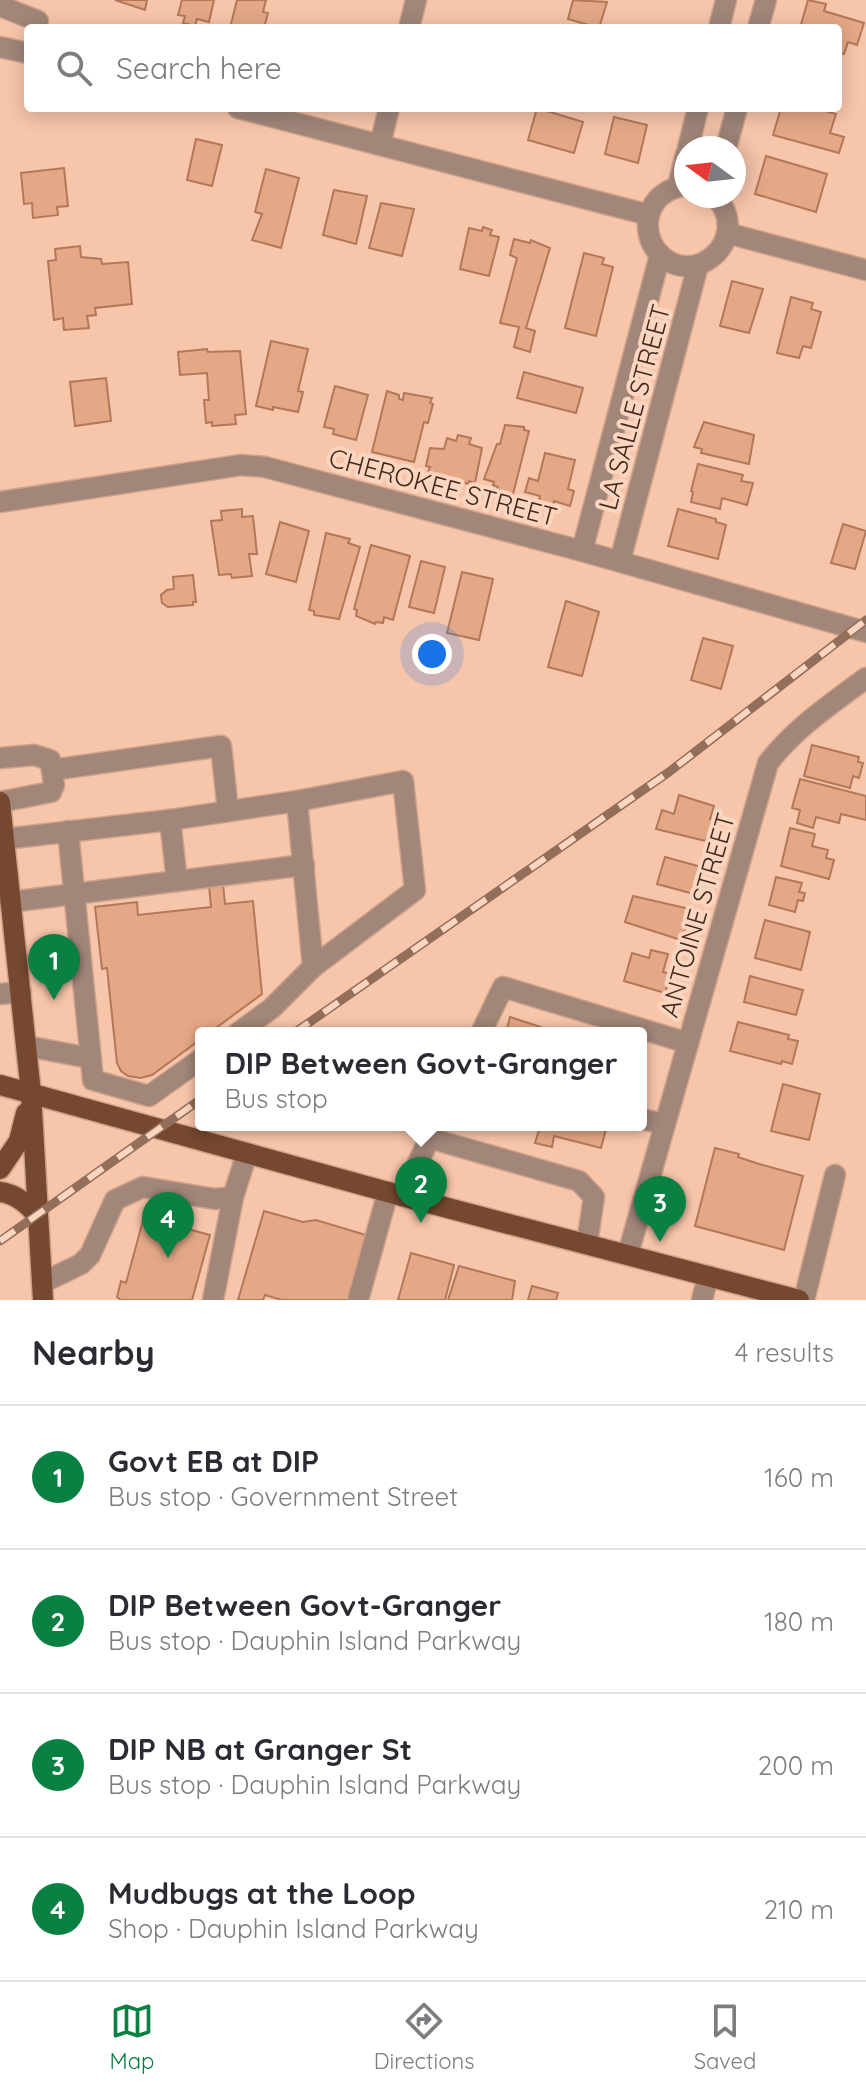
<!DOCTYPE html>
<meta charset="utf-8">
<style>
body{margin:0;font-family:Quicksand,sans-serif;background:#f7f7f7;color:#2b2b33}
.compass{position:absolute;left:674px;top:136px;width:72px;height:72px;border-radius:50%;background:#fff;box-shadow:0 4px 20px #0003;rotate:285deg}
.you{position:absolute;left:432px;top:654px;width:28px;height:28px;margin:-20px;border:6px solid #fff;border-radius:50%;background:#1a73e8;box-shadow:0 0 0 12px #1a73e833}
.badge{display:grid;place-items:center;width:52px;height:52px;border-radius:50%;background:#0b8043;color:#fff;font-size:26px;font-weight:700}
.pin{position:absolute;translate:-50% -66px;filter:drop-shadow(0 2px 4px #0008)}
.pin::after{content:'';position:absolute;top:42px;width:28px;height:24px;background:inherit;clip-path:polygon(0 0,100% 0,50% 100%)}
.popup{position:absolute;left:195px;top:1027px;width:452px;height:104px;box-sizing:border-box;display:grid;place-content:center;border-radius:8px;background:#fff;filter:drop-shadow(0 2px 6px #0005);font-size:26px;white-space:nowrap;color:#7c7c81}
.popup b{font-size:30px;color:#2b2b33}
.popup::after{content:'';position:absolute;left:50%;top:100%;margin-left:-16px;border:16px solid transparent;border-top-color:#fff}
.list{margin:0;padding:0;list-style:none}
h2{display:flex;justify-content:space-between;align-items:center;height:104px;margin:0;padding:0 32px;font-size:34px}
h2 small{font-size:26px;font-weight:400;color:#7c7c81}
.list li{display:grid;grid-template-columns:52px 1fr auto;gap:24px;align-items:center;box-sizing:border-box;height:144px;padding:0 32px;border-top:2px solid #e1e1e2}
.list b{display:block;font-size:30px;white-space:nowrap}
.list p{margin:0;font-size:26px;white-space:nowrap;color:#7c7c81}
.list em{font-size:26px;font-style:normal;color:#7c7c81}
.icon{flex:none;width:44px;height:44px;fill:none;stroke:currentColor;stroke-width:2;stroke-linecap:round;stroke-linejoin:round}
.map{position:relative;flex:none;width:866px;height:1300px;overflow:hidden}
.search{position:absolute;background:#fff;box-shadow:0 4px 20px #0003;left:24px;right:24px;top:24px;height:88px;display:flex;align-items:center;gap:20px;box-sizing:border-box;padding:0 28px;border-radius:8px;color:#7c7c81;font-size:30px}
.sheet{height:680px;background:#fff}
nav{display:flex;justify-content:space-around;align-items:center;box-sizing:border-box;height:112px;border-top:2px solid #e1e1e2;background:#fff;font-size:22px;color:#7c7c81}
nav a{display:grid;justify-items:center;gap:4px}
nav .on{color:#0b8043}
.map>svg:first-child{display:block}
.building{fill:#e5a887;stroke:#b27859;stroke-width:2}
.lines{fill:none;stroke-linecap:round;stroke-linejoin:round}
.minor-casing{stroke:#cfa38b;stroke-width:23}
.major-casing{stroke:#cfa38b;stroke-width:23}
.minor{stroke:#a18679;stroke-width:20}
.major{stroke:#75482f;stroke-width:20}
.rail-casing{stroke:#926e5b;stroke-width:9}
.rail{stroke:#fcd5c1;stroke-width:6;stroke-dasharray:18;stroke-linecap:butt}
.labels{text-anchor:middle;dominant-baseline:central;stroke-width:8;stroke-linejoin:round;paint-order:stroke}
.street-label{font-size:26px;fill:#41291c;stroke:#fcd5c1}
</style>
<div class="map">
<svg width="866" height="1300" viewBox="0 0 866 1300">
<rect width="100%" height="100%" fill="#f7c5aa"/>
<!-- building -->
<g class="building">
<path d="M115,0h32l-2,10z"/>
<path d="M182,0h32l-5,22 -12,-3 -2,7 -12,-3 2,-7 -7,-1z"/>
<path d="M237,0h29l-3,12 5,1 -4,15h-34z"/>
<path d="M573,0l34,2 -8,26 -31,-9z"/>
<path d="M808,0l18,4 -2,7 40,12 -7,22 -9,-3 -4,12 -6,-2v-24h-38z"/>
<path d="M537,108l46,14 -9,31 -46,-13z"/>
<path d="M781,108h33l22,6 -6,19 14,4 -5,16 -66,-18z"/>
<path d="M614,117l33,8 -9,38 -33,-9z"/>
<path d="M196,139l26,6 -10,41 -25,-6z"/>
<path d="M766,156l61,18 -11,38 -61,-18z"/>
<path d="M64,168l4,38 -11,1 1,8 -25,3 -1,-15 -8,1 -3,-31z"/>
<path d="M266,169l33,9 -18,70 -29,-8 10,-26 -7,-2z"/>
<path d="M334,190l33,6 -11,48 -33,-9z"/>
<path d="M381,203l33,6 -12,47 -33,-8z"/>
<path d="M483,227l9,3 -2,5 9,2 -10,39 -29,-7 9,-41 13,3z"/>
<path d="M514,239l16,4 1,-3 19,8 -24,80 9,3 -5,21 -16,-5 5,-20 -19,-4 17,-65 -7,-3z"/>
<path d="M80,246l1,11 20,2 1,5 26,-2 4,42 -37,4 1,7 -9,1 2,12 -25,2 -1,-12 -9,2 -6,-59 8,-1 -1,-11z"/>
<path d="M584,253l20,5 -2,6 11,3 -17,69 -31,-8z"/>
<path d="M732,281l31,8 -14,44 -29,-7z"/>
<path d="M791,297l22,6 -2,6 10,3 -10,36 -8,-2 -4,12 -22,-5z"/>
<path d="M271,341l37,8 -10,42 5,1 -5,20 -25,-5v3l-17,-4z"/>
<path d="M207,349l1,3 32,-1 6,63 -11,1 1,9 -24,2v-4l-6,1 -2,-23h5l-2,-27 -27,2 -2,-23z"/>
<path d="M524,372l59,16 -7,25 -59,-15z"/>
<path d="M106,378l5,43 -36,5 -5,-44z"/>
<path d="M335,386l33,9 -12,45 -23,-6 1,-5 -10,-2z"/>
<path d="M387,391l12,4v4l4,1 1,-7 28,5 -2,5 3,1 -5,19 -4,-1 -10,40 -42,-10z"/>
<path d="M704,422l50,13 -5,29 -48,-11 1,-4 -8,-2z"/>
<path d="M505,425l19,2v3l5,1 -16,63 -16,-4 1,-3 -5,-2 1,-3 -10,-3 13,-35h3z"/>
<path d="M458,435l13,3 -2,6 13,4 -7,35 -6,-2 -1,3 -40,-11 2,-6 -4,-1 4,-18 14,1 3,-11 9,3z"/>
<path d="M545,453l30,7 -7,29 6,2 -4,15 -16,-5 -1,5 -14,-4 1,-6 -15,-4 4,-14 9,3z"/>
<path d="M698,464l45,11 -2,6 12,2 -6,22 -25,-7 -2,11 -29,-7 2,-10 -2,-1z"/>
<path d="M242,509v8l11,-1 4,38h-8l3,22 -20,2 -1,-4 -12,1 -8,-54 11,-1 -1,-9z"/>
<path d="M678,509l38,10v3l10,3 -8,34 -50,-13z"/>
<path d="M280,522l29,9 -13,51 -30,-8z"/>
<path d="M843,524l23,7 -11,38 -24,-6z"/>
<path d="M326,533l24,6 -2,4 12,4 -21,72 -25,-4v-4l-5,-1z"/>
<path d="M371,545l39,11 -17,64 -9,-3 -1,6 -7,-1 -1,2 -19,-8 1,-6 -3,-1z"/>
<path d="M421,561l24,6 -11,46 -25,-6z"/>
<path d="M462,572l31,7 -14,61 -32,-7z"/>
<path d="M193,575l3,27h-3v3l-25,2 -6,-4 -1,-8 6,-5 7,-1 -1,-12z"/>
<path d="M566,601l33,11 -17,64 -34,-9z"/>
<path d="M703,638l30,8 -12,43 -30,-9z"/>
<path d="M812,745l47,12 -1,5 5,1 -4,15 -6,-2 -3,12 -46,-12z"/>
<path d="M800,779l66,17v24l-25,-6 -2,9 -23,-6 -3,11 -16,-5 3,-13 -8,-2z"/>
<path d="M679,795l35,11 -4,13 9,2 -4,13 -6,-2 -3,9 -50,-12 6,-19 12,4z"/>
<path d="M790,828l25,6 -3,12 16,4 -2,8 8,2 -5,19 -48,-13z"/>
<path d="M665,857l40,11 -11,26 -37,-10z"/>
<path d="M776,877l26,6 -3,9 6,1 -2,8 -5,-1 -3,12 -26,-7z"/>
<path d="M223,884l2,20 28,-3 9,93 -53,39h-8v6l-49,36 -11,3 -13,-2 -7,-5 -4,-8 -10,-95 -5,1 -7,-62 42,-5 1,13 73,-8 -2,-21z"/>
<path d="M633,896l61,14 -13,30 -56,-18z"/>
<path d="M765,920l45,12 -9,38 -46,-12z"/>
<path d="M651,950l17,4 -5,18 8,2 -6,19 -41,-12 8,-28 17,5z"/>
<path d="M750,976l53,14 -7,25 -52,-13z"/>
<path d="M510,1017l34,11 -2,5h-36z"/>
<path d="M738,1022l51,13 -1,4 10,2 -6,23 -10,-3 -1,3 -51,-13z"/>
<path d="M783,1084l37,10 -11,46 -38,-9z"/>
<path d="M519,1125h88l-6,23 -47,-12 -2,11 -17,-4 4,-13z"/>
<path d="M715,1148l24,6 -1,3 21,7 44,12 -19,74 -89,-24z"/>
<path d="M264,1211l39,11 13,-2 53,16 -19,64h-68l-17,-5 -2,5h-25z"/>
<path d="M144,1217l66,18 -18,65h-71l-4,-3 4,-16 5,2z"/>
<path d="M411,1253l43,12 -9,35h-47z"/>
<path d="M459,1266l56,15 -3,19h-64z"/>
<path d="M532,1286l26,7 -2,7h-28z"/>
</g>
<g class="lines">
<!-- minor casing -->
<g class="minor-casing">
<g id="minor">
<path d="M0,6l38,15 -2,7"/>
<path d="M409,28l7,-28"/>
<path d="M719,28l7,-28"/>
<path d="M758,28l8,-28"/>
<path d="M0,47l28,6"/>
<path d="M238,108l411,107"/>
<path d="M380,145l9,-37"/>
<path d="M688,148l10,-40"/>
<path d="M726,148l11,-40"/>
<path d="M686,185c-17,3 -32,12 -37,30 -3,12 0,26 7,35 35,44 99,-11 59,-54"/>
<path d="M678,186l8,-32"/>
<path d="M727,233l139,37"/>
<path d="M0,502l241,-37 24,2 317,84 284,81"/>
<path d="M582,551l78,-296"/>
<path d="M620,561l78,-296"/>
<path d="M0,758l34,-3 16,5 2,10"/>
<path d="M0,802l51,-10 3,-7 -2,-15 169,-24 7,65"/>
<path d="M170,820l7,61"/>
<path d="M68,831l25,249 56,16 52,-37"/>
<path d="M4,839l166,-19 127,-19 16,166"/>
<path d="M10,902l294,-37"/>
<path d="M0,994l21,-2"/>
<path d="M238,1033l34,-25 41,-41 102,-77 -12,-109 -106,20"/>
<path d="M481,1033l22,-46 185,56"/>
<path d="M26,1046l64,12"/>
<path d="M641,1119l24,5"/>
<path d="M429,1138l150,43 15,16 -7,46"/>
<path d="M402,1196l34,-71"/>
<path d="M628,1254l140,-491c27,-35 63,-59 98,-85"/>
<path d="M42,1283l39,-19 9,-9 25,-55 28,-13 72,12 18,-2 14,-44"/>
<path d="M213,1300l20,-103"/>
<path d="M358,1300l30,-108"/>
<path d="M702,1300l6,-24"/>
<path d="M804,1300l31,-125"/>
</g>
</g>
<!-- major casing -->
<g class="major-casing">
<g id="major">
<path d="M0,802l31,291 12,207"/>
<path d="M0,1085l402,111 397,104"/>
<path d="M0,1169l19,-28 7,-28"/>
<path d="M0,1192c16,2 27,12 37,23"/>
</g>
</g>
<!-- minor -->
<use href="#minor" class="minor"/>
<!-- major -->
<use href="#major" class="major"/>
<!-- rail casing -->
<g class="rail-casing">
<g id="rail">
<path d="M294,1033l375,-261 197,-152"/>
<path d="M0,1241l201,-142"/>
</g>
</g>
<!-- rail -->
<use href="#rail" class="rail"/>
</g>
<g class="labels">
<!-- street labels -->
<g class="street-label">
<text transform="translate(634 407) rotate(-75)">LA SALLE STREET</text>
<text transform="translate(443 487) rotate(15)">CHEROKEE STREET</text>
<text transform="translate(697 915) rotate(-74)">ANTOINE STREET</text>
</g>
</g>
</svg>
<svg class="compass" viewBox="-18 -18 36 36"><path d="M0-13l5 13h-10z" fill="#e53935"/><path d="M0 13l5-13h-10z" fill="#7c7c81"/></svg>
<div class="you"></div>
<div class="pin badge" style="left:54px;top:1000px">1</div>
<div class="pin badge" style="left:421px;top:1223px">2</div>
<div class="popup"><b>DIP Between Govt-Granger</b>Bus stop</div>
<div class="pin badge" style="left:660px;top:1242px">3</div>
<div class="pin badge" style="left:168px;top:1258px">4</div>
<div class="search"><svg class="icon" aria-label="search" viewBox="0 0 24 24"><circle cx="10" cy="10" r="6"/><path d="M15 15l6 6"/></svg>Search here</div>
</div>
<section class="sheet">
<h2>Nearby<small>4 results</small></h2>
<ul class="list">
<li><span class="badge">1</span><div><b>Govt EB at DIP</b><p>Bus stop · Government Street</p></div><em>160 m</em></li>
<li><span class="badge">2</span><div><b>DIP Between Govt-Granger</b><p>Bus stop · Dauphin Island Parkway</p></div><em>180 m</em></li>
<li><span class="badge">3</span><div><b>DIP NB at Granger St</b><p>Bus stop · Dauphin Island Parkway</p></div><em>200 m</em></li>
<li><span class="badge">4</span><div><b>Mudbugs at the Loop</b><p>Shop · Dauphin Island Parkway</p></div><em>210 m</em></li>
</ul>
</section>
<nav>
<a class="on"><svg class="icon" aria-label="map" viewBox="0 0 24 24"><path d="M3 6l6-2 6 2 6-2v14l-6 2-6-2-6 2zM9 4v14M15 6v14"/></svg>Map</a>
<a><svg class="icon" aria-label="directions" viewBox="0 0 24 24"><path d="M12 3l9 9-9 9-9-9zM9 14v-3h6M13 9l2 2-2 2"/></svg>Directions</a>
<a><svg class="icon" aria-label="saved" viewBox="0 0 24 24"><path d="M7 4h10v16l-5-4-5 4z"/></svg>Saved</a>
</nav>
